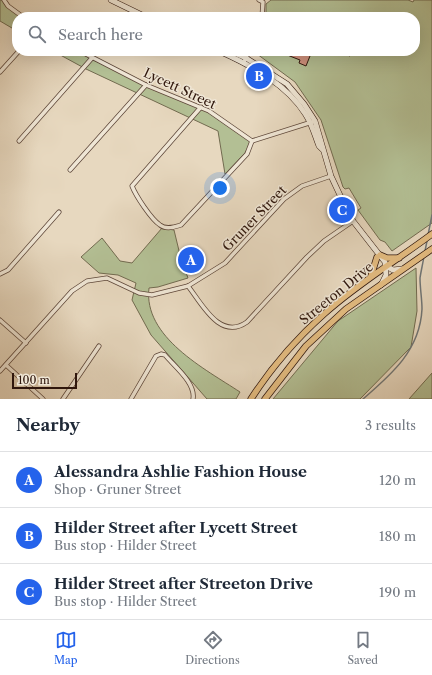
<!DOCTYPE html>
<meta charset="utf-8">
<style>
body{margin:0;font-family:"Libre Caslon Text",serif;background:#f2f2f3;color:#1f2937}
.scale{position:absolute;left:12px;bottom:10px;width:65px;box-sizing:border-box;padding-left:4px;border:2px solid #30170d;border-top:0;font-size:11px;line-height:14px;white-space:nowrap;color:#30170d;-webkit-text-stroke:3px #efe6d5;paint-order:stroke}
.you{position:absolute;left:220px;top:188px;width:14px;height:14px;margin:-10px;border:3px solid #fff;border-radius:50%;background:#1a73e8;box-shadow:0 0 0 6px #1a73e833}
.badge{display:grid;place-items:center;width:26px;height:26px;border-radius:50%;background:#2563eb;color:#fff;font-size:13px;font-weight:700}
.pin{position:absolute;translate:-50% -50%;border:2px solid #fff;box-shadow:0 1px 4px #0006}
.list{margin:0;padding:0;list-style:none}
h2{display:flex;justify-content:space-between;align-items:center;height:52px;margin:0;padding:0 16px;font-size:17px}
h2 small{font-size:13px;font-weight:400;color:#747a83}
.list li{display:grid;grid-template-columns:26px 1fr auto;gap:12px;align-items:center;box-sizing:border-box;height:56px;padding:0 16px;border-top:1px solid #e0e1e3}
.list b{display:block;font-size:15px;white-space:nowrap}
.list p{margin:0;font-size:13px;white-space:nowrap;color:#747a83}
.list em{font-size:13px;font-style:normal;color:#747a83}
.icon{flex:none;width:22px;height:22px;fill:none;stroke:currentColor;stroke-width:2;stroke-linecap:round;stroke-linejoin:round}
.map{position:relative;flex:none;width:432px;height:399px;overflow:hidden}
.search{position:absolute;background:#fff;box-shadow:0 4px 16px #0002;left:12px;right:12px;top:12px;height:44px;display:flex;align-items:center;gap:10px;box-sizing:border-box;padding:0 14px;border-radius:16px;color:#747a83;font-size:15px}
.sheet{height:220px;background:#fff}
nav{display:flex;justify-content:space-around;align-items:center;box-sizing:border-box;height:56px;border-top:1px solid #e0e1e3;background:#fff;font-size:11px;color:#747a83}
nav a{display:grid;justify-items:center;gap:2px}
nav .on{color:#2563eb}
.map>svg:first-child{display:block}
.green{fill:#b3bf94;stroke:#726b50}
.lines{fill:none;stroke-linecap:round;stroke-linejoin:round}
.stream{stroke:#717777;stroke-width:1.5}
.building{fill:#cf907e;stroke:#30170d}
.street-casing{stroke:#5e473a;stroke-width:5}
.secondary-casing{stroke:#30170d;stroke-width:6}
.primary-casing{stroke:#30170d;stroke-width:7}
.street{stroke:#efe6d5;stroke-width:3.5}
.secondary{stroke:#efe6d5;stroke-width:5}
.primary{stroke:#e4bc80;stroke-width:5.5}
.labels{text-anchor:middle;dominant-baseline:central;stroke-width:3;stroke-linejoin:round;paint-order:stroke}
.street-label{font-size:13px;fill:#30170d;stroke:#efe6d5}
</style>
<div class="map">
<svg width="432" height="399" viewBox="0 0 432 399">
<rect width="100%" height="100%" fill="#e7d8bf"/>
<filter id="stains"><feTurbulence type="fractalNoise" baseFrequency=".005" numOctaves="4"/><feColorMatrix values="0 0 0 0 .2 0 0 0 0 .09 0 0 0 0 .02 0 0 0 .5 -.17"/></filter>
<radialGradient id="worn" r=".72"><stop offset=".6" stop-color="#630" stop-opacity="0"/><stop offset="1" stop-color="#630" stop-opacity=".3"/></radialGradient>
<!-- green -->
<g class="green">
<path d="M0,0h3l2,5 18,12h-6v14l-17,-10z"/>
<path d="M271,0h137l5,2 1,-2h18v223l-40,28 -7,-9 -5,-2 -22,-30 3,-2 -12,-20 -4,1 -2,-2 -22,-67 -26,-38 -38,-28v-3h158v-34h-149v-13z"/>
<path d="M53,51h24l16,9 113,51 45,31 -6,11 -20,21 -7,-43 -132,-62z"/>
<path d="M162,228l12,2 7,29 7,19 -30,9 -9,1c-6,49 56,81 91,104l-4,7h-29l-56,-64 -19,-35 4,-17 -18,-8 -19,-2 -18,-16 21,-19 18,23 12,2z"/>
<path d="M416,268l1,43 -6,36 -51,52h-87l65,-78z"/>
<path d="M432,373v26h-23z"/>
</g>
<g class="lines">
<!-- stream -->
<g class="stream">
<path d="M428,235l4,-20"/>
<path d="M425,251l2,-10"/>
<path d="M363,399c29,-25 57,-49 59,-90 0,-10 -2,-21 -2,-31 1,-7 3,-15 4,-22"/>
</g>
</g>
<!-- building -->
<g class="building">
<path d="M277,51h35l-6,15 -7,-3 1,-3z"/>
<path d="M337,51h15l-2,5z"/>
<path d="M194,252l5,9 -13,6 -4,-7 2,-2z"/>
</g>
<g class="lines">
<!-- street casing -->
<g class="street-casing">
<g id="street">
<path d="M4,0l4,6 15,11"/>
<path d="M259,0l4,2 -1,15"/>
<path d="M80,51l66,34 63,26 43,30 60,-19"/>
<path d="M244,62l5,-11"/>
<path d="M0,72l19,-21"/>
<path d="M201,107l-69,79c4,10 19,33 28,39 6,5 15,2 21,0l66,-71 5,-13"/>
<path d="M19,141l73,-83"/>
<path d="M70,170l76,-85"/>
<path d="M0,274l8,-4 51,-58"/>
<path d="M188,286c14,18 32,55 59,36l60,-65 17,-16 29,-20"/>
<path d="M0,320l26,23"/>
<path d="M6,365l37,34"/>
<path d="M0,371l72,-80 15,-10 20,-3 32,15 13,2 36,-9 37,-23 59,-64 18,-13 29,-10"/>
<path d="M63,399l36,-53"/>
<path d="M131,399l25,-43 5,-2 4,1c9,11 31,28 28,44"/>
</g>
</g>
<!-- secondary casing -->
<g class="secondary-casing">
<g id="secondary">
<path d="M111,0l35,17"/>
<path d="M219,51c31,14 68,33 87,64 6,9 9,21 13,31l3,3"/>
<path d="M230,51l16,7 41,26 17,20 11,17 16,55 15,32 7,13 32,41 1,13 -5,10"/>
<path d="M386,266l7,4 9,-1"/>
</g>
</g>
<!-- primary casing -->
<g class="primary-casing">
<g id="primary">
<path d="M380,255l7,3h12"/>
<path d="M371,276l6,-19"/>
<path d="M251,399c20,-31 45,-60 73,-85 33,-30 72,-53 108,-80"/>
<path d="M265,399l41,-53 40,-37 86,-60"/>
</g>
</g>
<!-- street -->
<use href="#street" class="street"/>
<!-- secondary -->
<use href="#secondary" class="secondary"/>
<!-- primary -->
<use href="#primary" class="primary"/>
</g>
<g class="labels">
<!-- street labels -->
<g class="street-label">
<text transform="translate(180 88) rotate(25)">Lycett Street</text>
<text transform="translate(254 218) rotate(-46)">Gruner Street</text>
<text transform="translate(336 293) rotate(-39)">Streeton Drive</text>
</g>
</g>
<rect width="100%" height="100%" filter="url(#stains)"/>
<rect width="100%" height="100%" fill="url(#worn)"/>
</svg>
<div class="scale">100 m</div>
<div class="you"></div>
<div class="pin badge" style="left:191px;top:260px">A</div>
<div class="pin badge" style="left:259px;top:76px">B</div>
<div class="pin badge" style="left:342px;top:210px">C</div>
<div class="search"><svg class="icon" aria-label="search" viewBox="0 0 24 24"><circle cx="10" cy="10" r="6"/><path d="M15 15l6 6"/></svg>Search here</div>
</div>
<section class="sheet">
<h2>Nearby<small>3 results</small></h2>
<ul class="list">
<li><span class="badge">A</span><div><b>Alessandra Ashlie Fashion House</b><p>Shop · Gruner Street</p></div><em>120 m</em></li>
<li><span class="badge">B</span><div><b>Hilder Street after Lycett Street</b><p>Bus stop · Hilder Street</p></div><em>180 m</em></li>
<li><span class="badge">C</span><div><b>Hilder Street after Streeton Drive</b><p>Bus stop · Hilder Street</p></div><em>190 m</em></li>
</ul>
</section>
<nav>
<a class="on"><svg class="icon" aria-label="map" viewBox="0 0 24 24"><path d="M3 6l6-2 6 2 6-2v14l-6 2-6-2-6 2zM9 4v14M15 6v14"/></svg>Map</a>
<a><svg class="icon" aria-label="directions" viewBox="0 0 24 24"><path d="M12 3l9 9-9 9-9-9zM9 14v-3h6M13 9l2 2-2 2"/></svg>Directions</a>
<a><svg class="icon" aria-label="saved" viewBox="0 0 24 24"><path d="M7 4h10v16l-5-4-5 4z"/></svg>Saved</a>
</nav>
